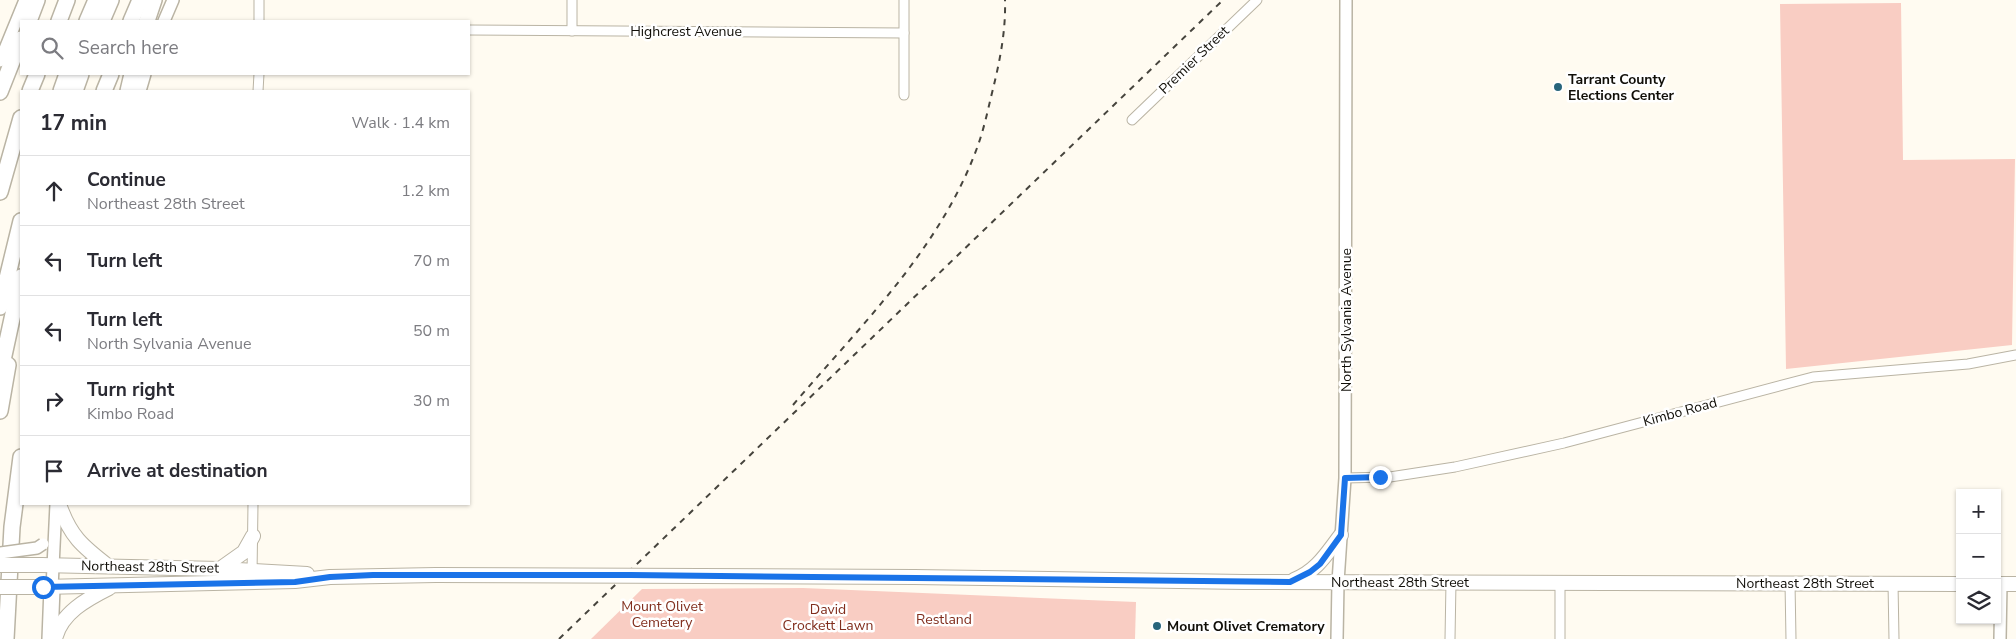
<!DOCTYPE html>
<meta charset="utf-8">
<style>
body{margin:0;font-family:"Nunito Sans",sans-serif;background:#f2f2f3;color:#2b2b33}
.controls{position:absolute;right:15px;bottom:15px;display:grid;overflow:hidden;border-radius:0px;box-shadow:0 1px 4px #0004}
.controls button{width:45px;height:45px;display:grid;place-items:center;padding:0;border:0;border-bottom:1px solid #e1e1e2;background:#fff;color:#2b2b33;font:25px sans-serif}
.stop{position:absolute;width:15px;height:15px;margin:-11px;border:4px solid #1a73e8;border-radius:50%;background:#fff}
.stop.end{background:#1a73e8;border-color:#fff;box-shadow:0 1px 5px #0008}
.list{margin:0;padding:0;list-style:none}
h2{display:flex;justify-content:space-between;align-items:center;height:65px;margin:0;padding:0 20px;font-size:21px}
h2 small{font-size:16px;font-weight:400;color:#7c7c81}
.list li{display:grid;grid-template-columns:32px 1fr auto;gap:15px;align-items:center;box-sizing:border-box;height:70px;padding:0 20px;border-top:1px solid #e1e1e2}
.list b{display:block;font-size:19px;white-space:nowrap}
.list p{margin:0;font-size:16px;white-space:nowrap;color:#7c7c81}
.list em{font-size:16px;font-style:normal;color:#7c7c81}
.icon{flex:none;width:28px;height:28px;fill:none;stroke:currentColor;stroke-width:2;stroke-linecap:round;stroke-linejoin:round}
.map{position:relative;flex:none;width:2016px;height:639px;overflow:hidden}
.search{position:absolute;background:#fff;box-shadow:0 1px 4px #0004;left:20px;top:20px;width:450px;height:55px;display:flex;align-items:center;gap:12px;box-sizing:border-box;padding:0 18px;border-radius:0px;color:#7c7c81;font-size:19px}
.panel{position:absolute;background:#fff;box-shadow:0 1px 4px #0004;left:20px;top:90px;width:450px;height:415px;border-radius:0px}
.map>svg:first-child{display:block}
.green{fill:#f9cdc3}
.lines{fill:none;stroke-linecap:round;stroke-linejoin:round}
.street-casing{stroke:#bab4a4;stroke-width:11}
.secondary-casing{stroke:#bab4a4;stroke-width:14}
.primary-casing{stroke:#bab4a4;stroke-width:16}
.highway-casing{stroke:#bab4a4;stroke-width:18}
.street{stroke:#fff;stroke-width:9}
.secondary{stroke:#fff;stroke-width:11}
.primary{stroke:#fff;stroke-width:14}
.highway{stroke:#fff;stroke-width:15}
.rail{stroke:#46443d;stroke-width:2;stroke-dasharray:6 6;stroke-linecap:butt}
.secondary-bridge-casing{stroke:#bab4a4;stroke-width:14;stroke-linecap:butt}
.primary-bridge-casing{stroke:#bab4a4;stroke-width:16;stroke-linecap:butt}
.secondary-bridge{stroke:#fff;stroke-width:11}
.primary-bridge{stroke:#fff;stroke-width:14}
.route{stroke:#1a73e8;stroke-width:6}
.poi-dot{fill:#28657c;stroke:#fff;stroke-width:2}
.labels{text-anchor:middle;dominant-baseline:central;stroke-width:5;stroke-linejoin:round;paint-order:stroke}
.street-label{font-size:14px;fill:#110f09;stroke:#fff}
.poi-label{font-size:14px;font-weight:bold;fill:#110f09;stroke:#fff;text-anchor:start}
.park-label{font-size:14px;fill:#812e1d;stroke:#fff}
</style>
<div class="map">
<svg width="2016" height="639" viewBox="0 0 2016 639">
<rect width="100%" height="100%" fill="#fffbf1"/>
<!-- green -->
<g class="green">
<path d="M1901,3l2,157 112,-1 -3,186 -226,24 -6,-365z"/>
<path d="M803,588l333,14 -1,37h-544l51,-50z"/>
</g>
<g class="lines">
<!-- street casing -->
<g class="street-casing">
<g id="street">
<path d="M259,0v21"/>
<path d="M469,30l435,3"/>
<path d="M572,31v-31"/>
<path d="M258,91l1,-17"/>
<path d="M904,95v-95"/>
<path d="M1132,120l125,-120"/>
<path d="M1345,478l45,-1 65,-10 109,-24 249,-66 155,-13 48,-9"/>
<path d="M252,575l1,-71"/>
<path d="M1560,582v57"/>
<path d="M1790,583l1,56"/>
<path d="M1893,583l1,56"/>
<path d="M1450,639l1,-57"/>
</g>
</g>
<!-- secondary casing -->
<g class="secondary-casing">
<g id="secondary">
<path d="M164,21l9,-21"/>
<path d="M0,61l25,-61"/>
<path d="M140,91l5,-17"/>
<path d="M52,588l4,-84"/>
<path d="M1337,639l1,-57 7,-104 1,-478"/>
<path d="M2000,639l1,-55"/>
</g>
</g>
<!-- primary casing -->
<g class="primary-casing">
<g id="primary">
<path d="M59,504c11,32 23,42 49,62"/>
<path d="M41,565l179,4 87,5"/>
<path d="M220,569l24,-17 9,-16"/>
<path d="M914,577l330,5 716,2"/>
<path d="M1294,580c23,-9 33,-27 47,-45"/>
<path d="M1997,584h19"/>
<path d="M43,587l252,-6 35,-4 106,-2"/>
<path d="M55,639c6,-26 32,-40 54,-51"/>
</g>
</g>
<!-- highway casing -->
<g class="highway-casing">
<g id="highway">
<path d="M29,21l8,-21"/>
<path d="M59,21l8,-21"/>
<path d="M87,21l9,-21"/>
<path d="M102,21l9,-21"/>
<path d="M131,21l9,-21"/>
<path d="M147,21l7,-21"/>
<path d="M30,91l7,-17"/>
<path d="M61,91l6,-17"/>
<path d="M75,91l6,-17"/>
<path d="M104,91l7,-17"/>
<path d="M128,91l4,-17"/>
<path d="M0,92l21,-53"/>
<path d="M0,192l21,-74"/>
<path d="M0,307l21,-86"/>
<path d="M0,374l21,-97"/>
<path d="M0,411l8,-46"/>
<path d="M6,639l6,-112 9,-70"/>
<path d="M50,639l2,-51"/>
</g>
</g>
<!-- street -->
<use href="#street" class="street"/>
<!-- secondary -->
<use href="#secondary" class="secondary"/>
<!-- primary -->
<use href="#primary" class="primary"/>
<!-- highway -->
<use href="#highway" class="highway"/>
<!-- rail -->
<g class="rail">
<path d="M793,405c68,-80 147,-156 184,-257 6,-16 10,-34 14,-51 8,-32 15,-64 14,-97"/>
<path d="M559,639l664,-639"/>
</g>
<!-- secondary-bridge casing -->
<g class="secondary-bridge-casing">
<path id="secondary-bridge" d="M0,553l37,-5 6,-4"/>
</g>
<!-- primary-bridge casing -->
<g class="primary-bridge-casing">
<g id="primary-bridge">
<path d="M0,565h41"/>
<path d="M436,575l478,2"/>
<path d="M0,587h43"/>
</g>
</g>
<!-- secondary-bridge -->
<use href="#secondary-bridge" class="secondary-bridge"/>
<!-- primary-bridge -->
<use href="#primary-bridge" class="primary-bridge"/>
</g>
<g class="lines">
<!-- route -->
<path class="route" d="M43,587l252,-5 35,-5 43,-2h258l659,7 20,-10 10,-8 21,-29 4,-57 35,-1"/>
</g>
<!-- markers -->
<g class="poi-dot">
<circle cx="1558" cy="87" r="5"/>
<circle cx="1157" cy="626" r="5"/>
</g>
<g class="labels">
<!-- street labels -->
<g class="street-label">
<text x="686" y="31">Highcrest Avenue</text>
<text transform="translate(1194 60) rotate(-44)">Premier Street</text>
<text transform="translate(1346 320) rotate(-90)">North Sylvania Avenue</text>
<text transform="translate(1680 412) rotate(-15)">Kimbo Road</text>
<text transform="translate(150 567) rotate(1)">Northeast 28th Street</text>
<text x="1400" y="582">Northeast 28th Street</text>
<text x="1805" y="583">Northeast 28th Street</text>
</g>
<!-- poi labels -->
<g class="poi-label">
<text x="1568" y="79">Tarrant County<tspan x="1568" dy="16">Elections Center</tspan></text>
<text x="1167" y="626">Mount Olivet Crematory</text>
</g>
<!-- park labels -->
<g class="park-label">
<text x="662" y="606">Mount Olivet<tspan x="662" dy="16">Cemetery</tspan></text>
<text x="828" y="609">David<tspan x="828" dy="16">Crockett Lawn</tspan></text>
<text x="944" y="619">Restland</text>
</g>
</g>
</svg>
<div class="controls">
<button>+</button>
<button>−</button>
<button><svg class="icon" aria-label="layers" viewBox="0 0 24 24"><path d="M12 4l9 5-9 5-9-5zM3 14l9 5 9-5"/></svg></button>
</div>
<div class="stop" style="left:43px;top:587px"></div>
<div class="stop end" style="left:1380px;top:477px"></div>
<div class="search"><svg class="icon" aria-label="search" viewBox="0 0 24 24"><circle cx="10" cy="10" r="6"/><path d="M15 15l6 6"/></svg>Search here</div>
<section class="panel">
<h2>17 min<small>Walk · 1.4 km</small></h2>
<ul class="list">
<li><svg class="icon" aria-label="ahead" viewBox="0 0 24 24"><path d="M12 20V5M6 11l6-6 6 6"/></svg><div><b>Continue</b><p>Northeast 28th Street</p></div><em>1.2 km</em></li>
<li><svg class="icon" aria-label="left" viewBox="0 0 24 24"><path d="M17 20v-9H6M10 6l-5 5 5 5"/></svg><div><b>Turn left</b></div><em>70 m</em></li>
<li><svg class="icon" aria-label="left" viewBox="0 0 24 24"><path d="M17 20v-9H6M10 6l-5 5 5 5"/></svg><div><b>Turn left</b><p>North Sylvania Avenue</p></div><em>50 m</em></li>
<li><svg class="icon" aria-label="right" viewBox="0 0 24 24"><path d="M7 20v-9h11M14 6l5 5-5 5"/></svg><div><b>Turn right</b><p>Kimbo Road</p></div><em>30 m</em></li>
<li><svg class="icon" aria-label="arrive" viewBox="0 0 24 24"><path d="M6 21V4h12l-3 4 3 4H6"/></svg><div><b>Arrive at destination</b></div></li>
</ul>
</section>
</div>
